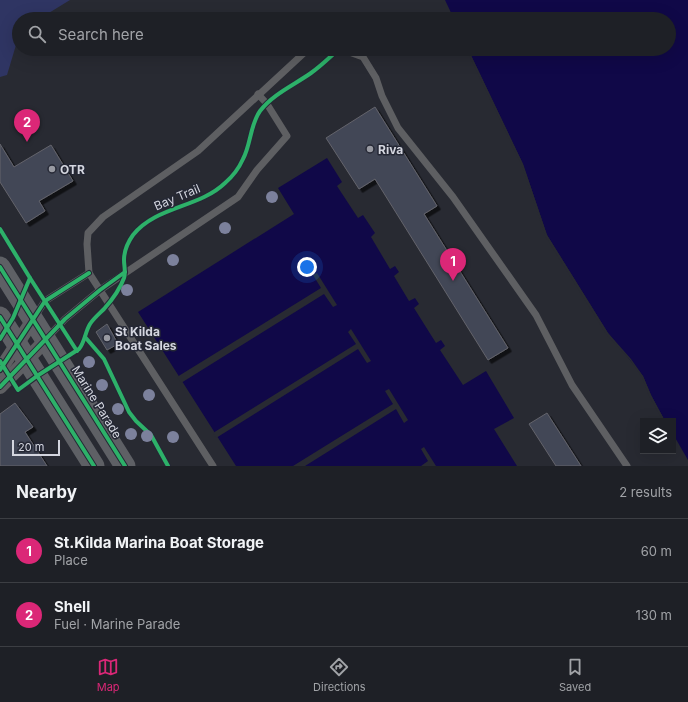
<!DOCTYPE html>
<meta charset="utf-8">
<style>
body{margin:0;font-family:Inter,sans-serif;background:#26282e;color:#f1f3f6}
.controls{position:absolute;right:12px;bottom:12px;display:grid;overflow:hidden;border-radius:0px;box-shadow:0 4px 16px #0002}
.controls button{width:36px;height:36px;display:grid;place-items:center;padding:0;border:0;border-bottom:1px solid #3c3e43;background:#1e2026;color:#f1f3f6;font:20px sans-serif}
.scale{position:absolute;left:12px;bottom:10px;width:48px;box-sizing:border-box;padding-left:4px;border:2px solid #d4d6df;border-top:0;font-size:11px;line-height:14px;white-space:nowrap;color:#d4d6df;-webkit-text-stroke:3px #252835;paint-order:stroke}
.you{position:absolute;left:307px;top:267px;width:14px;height:14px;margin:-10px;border:3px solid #fff;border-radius:50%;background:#1a73e8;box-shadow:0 0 0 6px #1a73e833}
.badge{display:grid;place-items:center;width:26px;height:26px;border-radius:50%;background:#db2777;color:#fff;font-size:13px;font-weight:700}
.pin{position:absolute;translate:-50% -33px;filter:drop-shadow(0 1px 2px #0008)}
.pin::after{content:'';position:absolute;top:21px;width:14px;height:12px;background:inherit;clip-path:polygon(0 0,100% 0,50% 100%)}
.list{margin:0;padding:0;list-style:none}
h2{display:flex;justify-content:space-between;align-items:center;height:52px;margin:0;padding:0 16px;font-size:17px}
h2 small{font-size:13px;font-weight:400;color:#a1a3a7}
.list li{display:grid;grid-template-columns:26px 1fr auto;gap:12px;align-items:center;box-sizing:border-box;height:64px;padding:0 16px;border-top:1px solid #3c3e43}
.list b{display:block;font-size:15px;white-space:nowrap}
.list p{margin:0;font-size:13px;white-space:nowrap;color:#a1a3a7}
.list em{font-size:13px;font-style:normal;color:#a1a3a7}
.icon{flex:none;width:22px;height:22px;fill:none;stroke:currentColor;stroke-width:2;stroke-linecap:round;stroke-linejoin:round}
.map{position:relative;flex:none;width:688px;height:466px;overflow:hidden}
.search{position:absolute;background:#1e2026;box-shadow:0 4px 16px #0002;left:12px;right:12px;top:12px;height:44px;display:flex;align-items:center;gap:10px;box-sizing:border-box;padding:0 14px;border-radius:22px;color:#a1a3a7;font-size:15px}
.sheet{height:180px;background:#1e2026}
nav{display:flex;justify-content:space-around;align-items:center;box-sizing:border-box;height:56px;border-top:1px solid #3c3e43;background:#1e2026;font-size:11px;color:#a1a3a7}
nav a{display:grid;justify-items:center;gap:2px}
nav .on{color:#db2777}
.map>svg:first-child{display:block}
.green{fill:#2f3563}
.water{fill:#100848}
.pier{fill:#282a32}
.building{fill:#434657;stroke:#63646b;filter:url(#shadow)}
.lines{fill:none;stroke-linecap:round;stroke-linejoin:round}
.service{stroke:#5e5f62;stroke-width:7}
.minor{stroke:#5e5f62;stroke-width:14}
.primary{stroke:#5e6065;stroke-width:21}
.cycleway-casing{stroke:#252835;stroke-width:6}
.cycleway{stroke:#2db169;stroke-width:4}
.tree{fill:#7c819c}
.poi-dot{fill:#989aa2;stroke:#252835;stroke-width:1.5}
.labels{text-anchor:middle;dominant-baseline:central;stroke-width:3;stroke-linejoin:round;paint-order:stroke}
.poi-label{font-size:12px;font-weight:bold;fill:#d4d6df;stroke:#252835;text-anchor:start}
.street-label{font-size:12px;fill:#d4d6df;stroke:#252835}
</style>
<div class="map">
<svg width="688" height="466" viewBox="0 0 688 466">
<defs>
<filter id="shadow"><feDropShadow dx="3.5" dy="3.5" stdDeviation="0" flood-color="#0009"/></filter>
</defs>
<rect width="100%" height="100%" fill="#282a32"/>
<!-- green -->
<path class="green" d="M0,0h70l-31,19h-20v16l-12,40 -7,2z"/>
<!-- water -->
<g class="water">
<path d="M445,0h243v460l-15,-26v-13h-8l-14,-26 -8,-19 -35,-43 -61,-98 -24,-71 -55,-115h201v-30h-215z"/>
<path d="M327,158l15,24 -5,4 21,32 5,-3 12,18 -4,4 19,32 5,-3 4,6 -5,4 15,25 6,-3 4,6 -5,4 22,35 5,-3 4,6 -5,4 23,35 23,-14 28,47 -20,11 23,37h-281l-98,-154 156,-98 -16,-26z"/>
</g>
<!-- pier -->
<g class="pier">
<path d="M466,49h2l55,115 24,71 61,98 23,26 12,17 8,19 14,26h-2l-14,-25 -7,-19 -12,-17 -24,-26 -61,-98 -24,-72z"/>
<path d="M317,273l20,32 -4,2 -9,-13 -143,89 -4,-6 144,-89 -8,-13z"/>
<path d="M351,329l20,32 -4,2 -9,-14 -142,89 -3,-5 143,-89 -8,-12z"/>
<path d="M389,389l19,31 -4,3 -8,-14 -91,57h-12l100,-62 -8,-13z"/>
<path d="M424,447l12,19h-15l7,-5 -7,-12z"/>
</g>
<!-- building -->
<g class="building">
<path d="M375,107l62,99 -13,8 84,134 -20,12 -113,-181 -16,10 -33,-51z"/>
<path d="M0,144l14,23 37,-22 22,36 -34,20 6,10 -19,12 -26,-41z"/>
<path d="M107,324l11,20 -11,6 -11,-18z"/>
<path d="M15,403l18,24 -8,5 22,34h-47v-52z"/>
<path d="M547,413l34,53h-25l-27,-42z"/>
</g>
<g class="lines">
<!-- service -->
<g class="service">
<path d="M341,49l22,8 13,21 6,18 16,32 55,69 83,118 36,70 55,81"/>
<path d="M34,318l11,-17 44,-28"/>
<path d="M47,338l18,-19 35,-29 138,-93 19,-27 30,-34 -20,-32 -9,-10"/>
<path d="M213,466l-124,-193 -2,-29 1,-11 15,-16 95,-66 107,-99 10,-3"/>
</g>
<!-- minor -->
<g class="minor">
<path d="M0,370l33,-50"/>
<path d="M0,387l46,-47"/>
</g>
<!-- primary -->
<g class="primary">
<path d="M0,267l125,199"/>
<path d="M0,317l94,149"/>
</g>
<!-- cycleway casing -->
<g class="cycleway-casing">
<g id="cycleway">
<path d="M0,229l30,49"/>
<path d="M0,267l125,199"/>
<path d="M0,317l94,149"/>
<path d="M85,337l19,22 25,53 7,9 15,14 17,31"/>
<path d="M0,339l13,-21 17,-40 47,73"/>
<path d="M0,361l18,29 19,-14 42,-27c6,-7 6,-17 11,-25 4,-6 9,-10 14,-15 8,-9 16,-20 20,-31 2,-6 0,-12 0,-18 0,-9 4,-18 9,-25 23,-29 66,-27 92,-52 7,-6 14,-15 18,-24 8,-15 7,-34 17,-48 13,-17 34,-26 51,-38 10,-7 19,-16 28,-24"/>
<path d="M0,370l45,-69 44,-28"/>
<path d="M0,387l65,-68 35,-29 25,-18"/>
</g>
</g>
<!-- cycleway -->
<use href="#cycleway" class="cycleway"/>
</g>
<!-- trees -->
<g class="tree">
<circle cx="272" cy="197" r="6"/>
<circle cx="225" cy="228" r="6"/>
<circle cx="173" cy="260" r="6"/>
<circle cx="127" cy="290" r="6"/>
<circle cx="89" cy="362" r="6"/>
<circle cx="102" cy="385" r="6"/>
<circle cx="149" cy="395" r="6"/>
<circle cx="118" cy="409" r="6"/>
<circle cx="131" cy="434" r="6"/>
<circle cx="147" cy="436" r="6"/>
<circle cx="173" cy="437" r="6"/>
</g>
<!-- markers -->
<g class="poi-dot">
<circle cx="370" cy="149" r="4"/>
<circle cx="52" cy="169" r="4"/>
<circle cx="107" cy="338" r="4"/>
</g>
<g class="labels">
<!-- poi labels -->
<g class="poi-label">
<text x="378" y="149">Riva</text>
<text x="60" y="169">OTR</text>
<text x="115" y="331">St Kilda<tspan x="115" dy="14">Boat Sales</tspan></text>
</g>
<!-- street labels -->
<g class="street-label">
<text transform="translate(177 197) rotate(-23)">Bay Trail</text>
<text transform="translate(97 402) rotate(58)">Marine Parade</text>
</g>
</g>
</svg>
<div class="controls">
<button><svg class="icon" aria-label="layers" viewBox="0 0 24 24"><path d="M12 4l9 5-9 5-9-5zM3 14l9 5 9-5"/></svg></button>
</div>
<div class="scale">20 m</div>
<div class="you"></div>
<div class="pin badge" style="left:453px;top:281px">1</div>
<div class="pin badge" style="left:27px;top:142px">2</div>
<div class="search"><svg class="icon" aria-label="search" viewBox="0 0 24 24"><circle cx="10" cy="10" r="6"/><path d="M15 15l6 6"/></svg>Search here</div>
</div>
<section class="sheet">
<h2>Nearby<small>2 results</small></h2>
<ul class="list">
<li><span class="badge">1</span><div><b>St.Kilda Marina Boat Storage</b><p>Place</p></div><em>60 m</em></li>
<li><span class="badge">2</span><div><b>Shell</b><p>Fuel · Marine Parade</p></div><em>130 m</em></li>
</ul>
</section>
<nav>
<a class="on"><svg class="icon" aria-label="map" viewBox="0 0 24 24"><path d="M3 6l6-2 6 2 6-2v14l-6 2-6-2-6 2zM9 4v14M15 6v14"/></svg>Map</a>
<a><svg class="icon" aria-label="directions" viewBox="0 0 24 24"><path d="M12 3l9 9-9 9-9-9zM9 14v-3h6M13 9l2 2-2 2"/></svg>Directions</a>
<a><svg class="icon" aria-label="saved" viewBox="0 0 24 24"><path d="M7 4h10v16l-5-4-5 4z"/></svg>Saved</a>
</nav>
